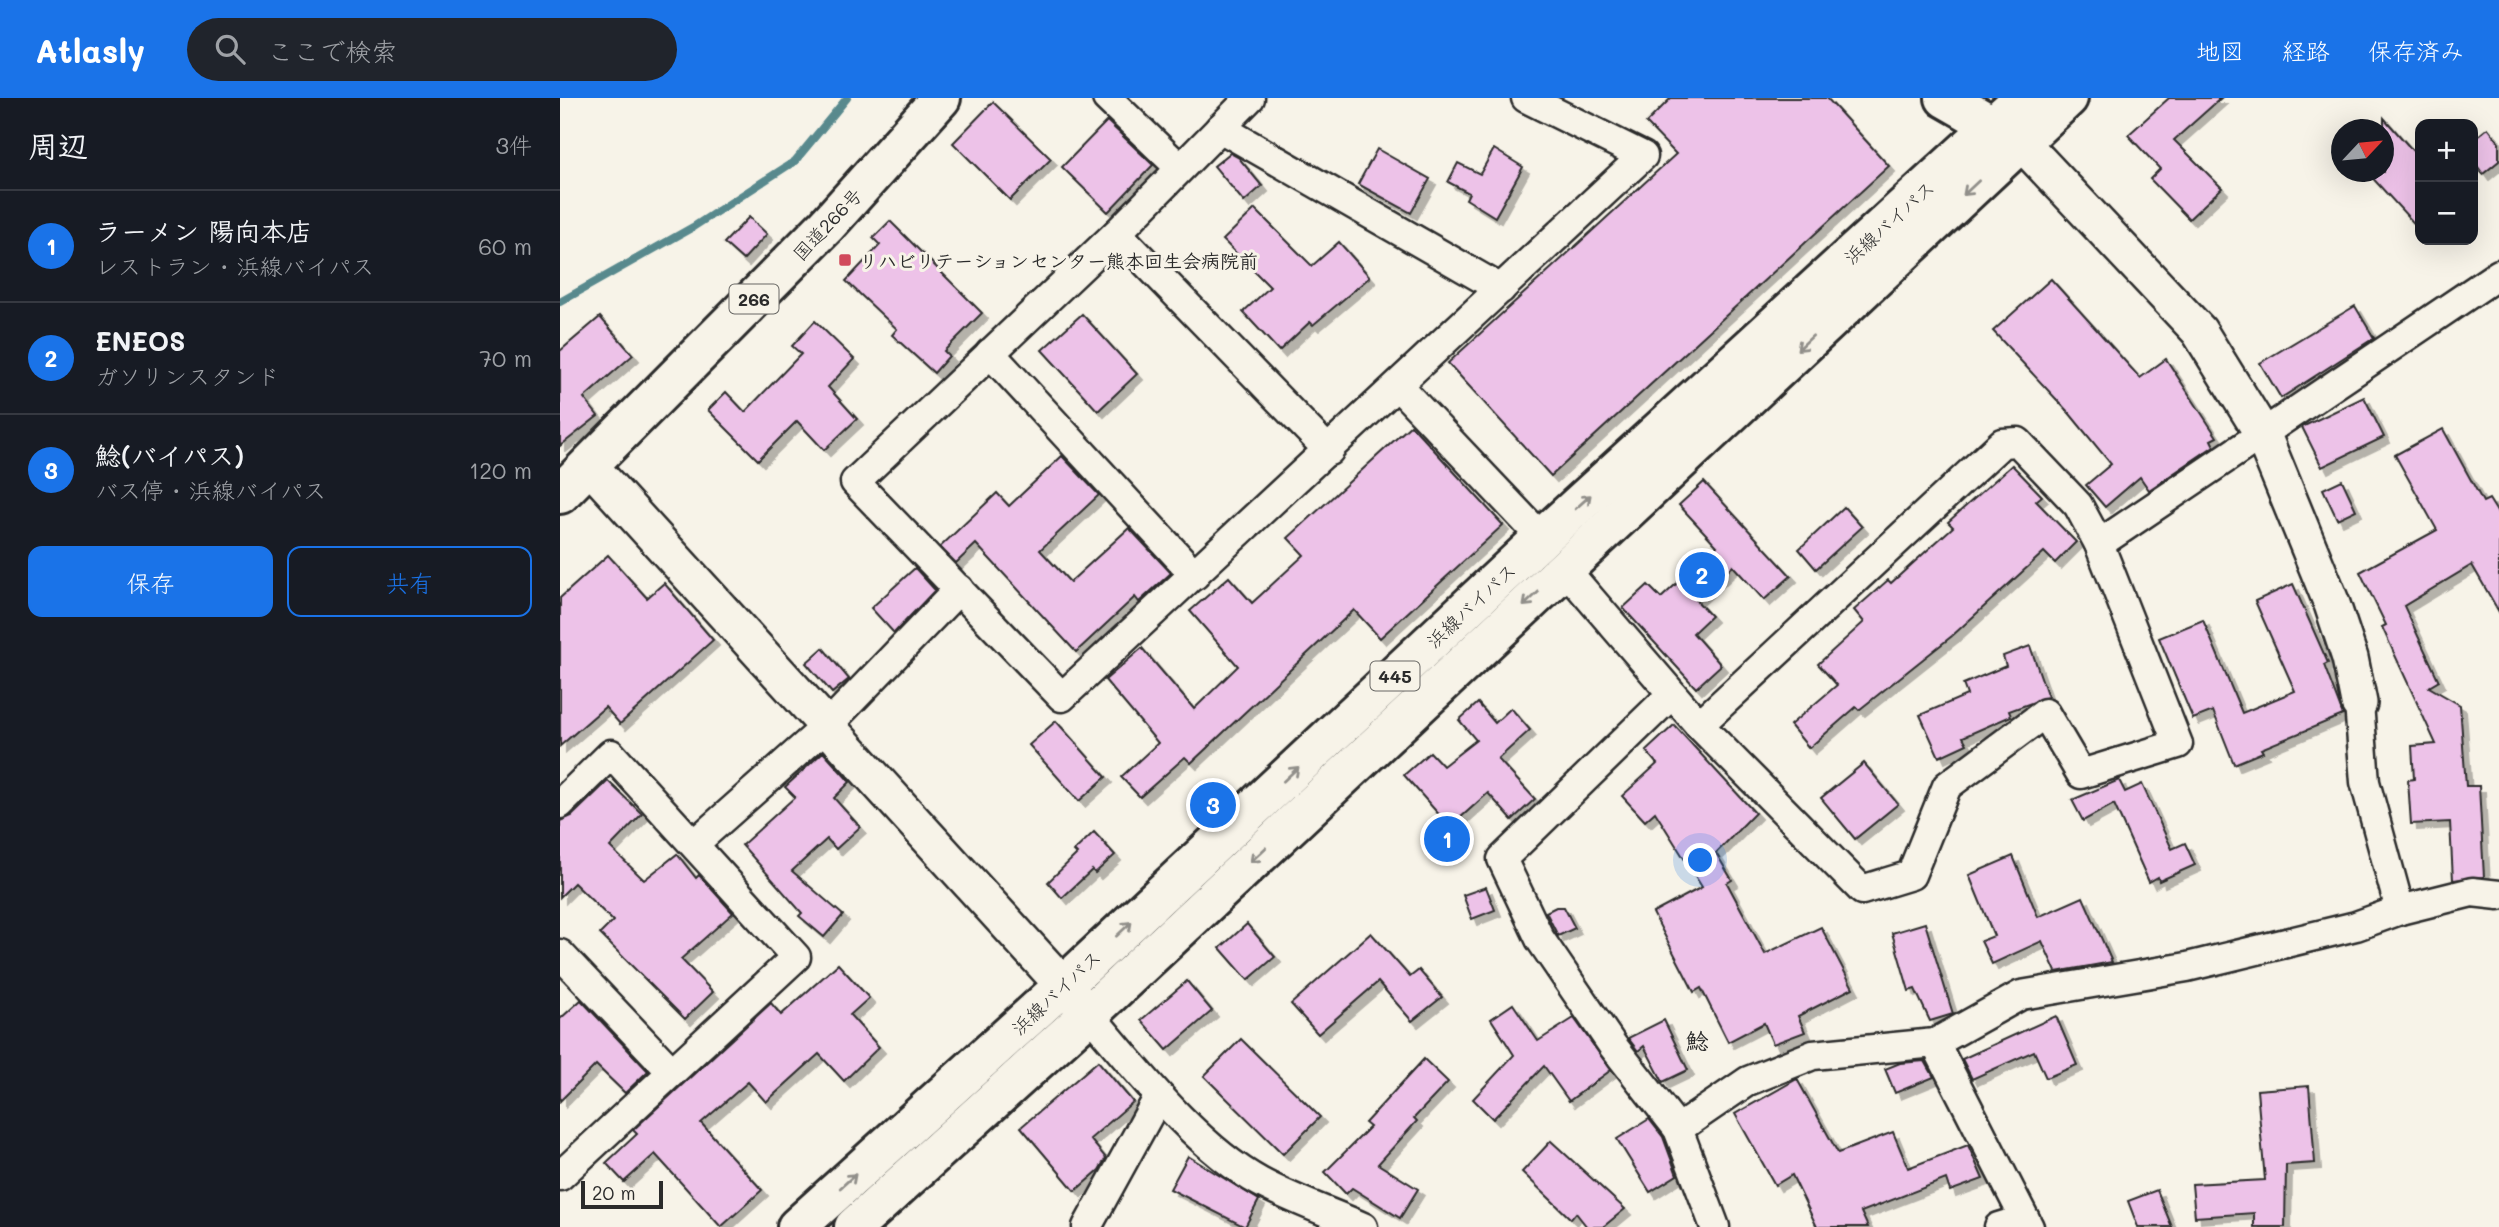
<!DOCTYPE html>
<html lang="ja">
<meta charset="utf-8">
<style>
body{margin:0;font-family:Mali,"Klee One",sans-serif;background:#20242c;color:#f1f3f6}
.controls{position:absolute;right:21px;top:21px;display:grid;overflow:hidden;border-radius:14px;box-shadow:0 7px 28px #0002}
.controls button{width:63px;height:63px;display:grid;place-items:center;padding:0;border:0;border-bottom:2px solid #363941;background:#171b24;color:#f1f3f6;font:35px sans-serif}
.compass{position:absolute;left:1771px;top:21px;width:63px;height:63px;border-radius:50%;background:#171b24;box-shadow:0 7px 28px #0002;rotate:64deg}
.scale{position:absolute;left:21px;bottom:18px;width:82px;box-sizing:border-box;padding-left:7px;border:4px solid #2b2b2b;border-top:0;font-size:19px;line-height:24px;white-space:nowrap;color:#2b2b2b;-webkit-text-stroke:5px #f7f3e8;paint-order:stroke}
.you{position:absolute;left:1141px;top:763px;width:24px;height:24px;margin:-18px;border:5px solid #fff;border-radius:50%;background:#1a73e8;box-shadow:0 0 0 10px #1a73e833}
.badge{display:grid;place-items:center;width:46px;height:46px;border-radius:50%;background:#1a73e8;color:#fff;font-size:23px;font-weight:700}
.pin{position:absolute;translate:-50% -50%;border:4px solid #fff;box-shadow:0 2px 7px #0006}
.list{margin:0;padding:0;list-style:none}
h2{display:flex;justify-content:space-between;align-items:center;height:91px;margin:0;padding:0 28px;font-size:30px}
h2 small{font-size:23px;font-weight:400;color:#9ea1a6}
.list li{display:grid;grid-template-columns:46px 1fr auto;gap:21px;align-items:center;box-sizing:border-box;height:112px;padding:0 28px;border-top:2px solid #363941}
.list b{display:block;font-size:26px;white-space:nowrap}
.list p{margin:0;font-size:23px;white-space:nowrap;color:#9ea1a6}
.list em{font-size:23px;font-style:normal;color:#9ea1a6}
.actions{display:flex;gap:14px;padding:21px 28px}
.actions a{flex:1;padding:16px 0;border:2px solid #1a73e8;border-radius:14px;text-align:center;font-size:24px;color:#1a73e8}
.actions .main{background:#1a73e8;color:#fff}
.icon{flex:none;width:38px;height:38px;fill:none;stroke:currentColor;stroke-width:2;stroke-linecap:round;stroke-linejoin:round}
.map{position:relative;flex:none;width:1939px;height:1129px;overflow:hidden}
header{display:flex;align-items:center;gap:42px;box-sizing:border-box;height:98px;padding:0 35px;background:#1a73e8;color:#fff}
header strong{font-size:33px}
nav{display:flex;gap:38px;margin-inline-start:auto;font-size:24px}
.search{width:490px;height:63px;background:#20242c;display:flex;align-items:center;gap:18px;box-sizing:border-box;padding:0 24px;border-radius:38px;color:#9ea1a6;font-size:26px}
main{display:flex}
aside{flex:1;background:#171b24}
.map>svg:first-child{display:block}
.lines{fill:none;stroke-linecap:round;stroke-linejoin:round}
.stream{stroke:#58898d;stroke-width:8}
.building{fill:#edc2e8;stroke:#2b2b2b;stroke-width:2;filter:url(#shadow)}
.minor-casing{stroke:#2b2b2b;stroke-width:33}
.tertiary-casing{stroke:#2b2b2b;stroke-width:40}
.trunk-casing{stroke:#2b2b2b;stroke-width:44}
.minor{stroke:#f7f3e8;stroke-width:28}
.tertiary{stroke:#f7f3e8;stroke-width:35}
.trunk{stroke:#f7f3e8;stroke-width:38}
.oneway{stroke:#918f8a}
.poi-dot{fill:#d1495b;stroke:#f7f3e8;stroke-width:2.5}
.labels{text-anchor:middle;dominant-baseline:central;stroke-width:6;stroke-linejoin:round;paint-order:stroke}
.shield{fill:#f7f3e8;stroke:#686764;stroke-width:2}
.shield-label{font-size:18px;font-weight:bold;fill:#2b2b2b}
.street-label{font-size:19px;fill:#2b2b2b;stroke:#f7f3e8}
.poi-label{font-size:19px;font-weight:bold;fill:#2b2b2b;stroke:#f7f3e8;text-anchor:start}
.quarter-label{font-size:23px;font-weight:bold;fill:#2b2b2b;stroke:#f7f3e8}
</style>
<header>
<strong>Atlasly</strong>
<div class="search"><svg class="icon" aria-label="search" viewBox="0 0 24 24"><circle cx="10" cy="10" r="6"/><path d="M15 15l6 6"/></svg>ここで検索</div>
<nav><a>地図</a><a>経路</a><a>保存済み</a></nav>
</header>
<main>
<aside>
<h2>周辺<small>3件</small></h2>
<ul class="list">
<li><span class="badge">1</span><div><b>ラーメン 陽向本店</b><p>レストラン · 浜線バイパス</p></div><em>60 m</em></li>
<li><span class="badge">2</span><div><b>ENEOS</b><p>ガソリンスタンド</p></div><em>70 m</em></li>
<li><span class="badge">3</span><div><b>鯰(バイパス)</b><p>バス停 · 浜線バイパス</p></div><em>120 m</em></li>
</ul>
<div class="actions"><a class="main">保存</a><a>共有</a></div>
</aside>
<div class="map">
<svg width="1939" height="1129" viewBox="0 0 1939 1129">
<defs>
<filter id="shadow"><feDropShadow dx="6" dy="6" stdDeviation="0" flood-color="#0004"/></filter>
</defs>
<rect width="100%" height="100%" fill="#f7f3e8"/>
<filter id="ink" filterUnits="userSpaceOnUse"><feTurbulence type="fractalNoise" baseFrequency=".0143" numOctaves="2"/><feDisplacementMap in="SourceGraphic" scale="14" xChannelSelector="R" yChannelSelector="G"/><feConvolveMatrix kernelMatrix="1 2 1 2 8 2 1 2 1" color-interpolation-filters="sRGB"/></filter>
<g filter="url(#ink)">
<g class="lines">
<!-- stream -->
<path class="stream" d="M0,204l133,-75 102,-66 52,-63"/>
</g>
<!-- building -->
<g class="building">
<path d="M1111,0h156l62,68 -338,310 -103,-113 228,-209 -30,-31z"/>
<path d="M1609,0h52l-47,42 48,48 -33,31 -39,-40 10,-10 -32,-34z"/>
<path d="M433,4l58,57 -41,41 -57,-57z"/>
<path d="M1824,20l36,41v71l-53,-58h17z"/>
<path d="M547,23l46,44 -45,47 -46,-45z"/>
<path d="M1928,30l11,14v19l-16,13 -10,-14v-20z"/>
<path d="M817,51l53,30 -19,34 -53,-29z"/>
<path d="M934,51l29,18 -28,50 -29,-18 3,-6 -21,-11 10,-19 22,11z"/>
<path d="M670,55l9,5 23,28 -18,16 -30,-36z"/>
<path d="M695,111l57,57 27,-24 31,35 -57,48 -3,-3 -31,29 -36,-39 27,-25 -47,-47z"/>
<path d="M189,119l18,17 -24,26 -19,-17z"/>
<path d="M330,123l92,92 -38,38 5,5 -15,17 -42,-38 5,-6 -51,-48 34,-36 -7,-7z"/>
<path d="M1491,181l89,99 26,-19 51,78 -6,3 3,6 -65,44 -9,-13 -35,30 -19,-22 25,-21 -41,-50 -77,-83z"/>
<path d="M1795,208l19,32 -93,60 -21,-35z"/>
<path d="M522,216l55,60 -39,37 -56,-61z"/>
<path d="M40,219l33,38 -49,43 14,18 -38,30v-95z"/>
<path d="M255,223l39,38 -26,28 29,32 -33,31 -27,-29 -39,39 -50,-50 18,-18 19,20 56,-58 -9,-8z"/>
<path d="M1804,299l20,40 -62,30 -20,-40z"/>
<path d="M851,327l92,100 -123,113 -26,-28 -163,153 -6,-6 -45,40 -19,-20 37,-34 -53,-63 37,-32 52,61 44,-43 -48,-55 39,-34 23,26 52,-48 -16,-17z"/>
<path d="M1883,331l40,73 6,-3 10,16v97l-27,-47 -68,41 35,75 -10,6 31,18 6,81h13l5,91 -31,3 -3,-58 -39,2 -3,-44 6,-1 -2,-33 24,-2 -54,-117 4,-2 -26,-53 77,-42 -42,-75z"/>
<path d="M502,358l37,39 -59,55 30,32 59,-54 42,45 -32,29 -4,-5 -59,55 -100,-108 -20,19 -16,-16 57,-54 12,13z"/>
<path d="M1452,367l30,31 -6,5 40,41 -21,21 -11,-11 -92,84 -93,74 -3,-3 -47,41 -19,-23 47,-40 -19,-21 46,-42 -10,-12 34,-30 3,3 62,-56 -5,-5z"/>
<path d="M1782,382l14,30 -19,9 -14,-30z"/>
<path d="M1144,384l87,94 -27,24 -31,-34 -37,34 15,16 -18,17 28,32 -25,23 -73,-80 25,-23 13,13 56,-52 -38,-41z"/>
<path d="M1284,409l18,20 -46,42 -17,-20z"/>
<path d="M48,457l39,43 17,-15 49,57 -93,84 -15,-17 -45,39v-148z"/>
<path d="M355,470l20,22 -41,43 -23,-25z"/>
<path d="M1733,486l35,79 -4,2 19,50 -82,34 2,3 -29,12 -21,-53 -20,8 -34,-81 44,-18 39,93 53,-22 -40,-90z"/>
<path d="M1470,548l18,51 -39,14 2,5 -48,21 4,7 -28,13 -19,-42 47,-20 -4,-11 43,-18 -3,-10z"/>
<path d="M263,550l26,31 -17,14 -26,-30z"/>
<path d="M918,605l17,20 16,-15 19,22 -32,29 37,40 -23,21 -24,-27 -38,34 -46,-52 26,-23 13,14 33,-26 -17,-20z"/>
<path d="M496,623l50,56 -27,24 -50,-56z"/>
<path d="M1114,627l81,88 -39,40 16,27 -5,3 38,71 56,-27 32,61 -55,28 7,16 -32,12 -9,-21 -36,19 -27,-54 -7,4 -41,-79 49,-26 -47,-75 -10,9 -23,-25 35,-32 -11,-13z"/>
<path d="M263,654l27,30 -16,16 26,29 -24,22 -9,-10 -35,32 51,44 -19,22 -25,-21 3,-3 -60,-68 53,-48 -10,-10z"/>
<path d="M1304,665l34,41 -43,35 -34,-41z"/>
<path d="M1559,682l6,12 17,-8 30,65 13,-6 10,22 -36,16 -1,-4 -9,5 -35,-78 -31,17 -11,-21z"/>
<path d="M48,683l34,33 -32,33 34,33 33,-26 19,24 3,-3 34,38 -52,46 32,33 -28,27 -85,-85 13,-13 -39,-38 -14,14v-76l12,-5z"/>
<path d="M534,734l21,23 -20,18 -3,-3 -30,28 -14,-16 29,-28 -3,-3z"/>
<path d="M1453,758l25,61 45,-20 29,65 -56,10 -14,-31 -50,23 -11,-23 13,-5 -25,-61z"/>
<path d="M926,789l9,23 -23,9 -9,-24z"/>
<path d="M996,809h8l11,21 -17,8 -12,-24z"/>
<path d="M1365,825l28,91 -23,7 -15,-32 -6,2 -17,-58z"/>
<path d="M687,826l28,33 -27,23 -28,-32z"/>
<path d="M811,835l39,44 9,-7 23,27 -30,24 -34,-39 -60,52 -27,-30z"/>
<path d="M278,866l31,34 -19,17 29,32 -35,34 -25,-27 -53,48 -18,-20 -47,41 61,67 -41,37 -66,-73 -31,28 -18,-19 31,-29 -4,-4 138,-127 10,12z"/>
<path d="M627,883l25,30 -45,39 -26,-30z"/>
<path d="M21,902l67,71 -23,22 -29,-28 -36,36v-82z"/>
<path d="M953,906l25,37 36,-23 37,52 -42,31 -25,-35 -51,53 -20,-20 41,-44 -23,-36z"/>
<path d="M1496,918l21,49 -31,13 -12,-27 -62,28 -10,-20z"/>
<path d="M1104,922l24,50 -25,12 -19,-36 -6,5 -10,-13z"/>
<path d="M681,941l79,78 -37,37 -79,-78z"/>
<path d="M864,961l24,23 -34,36 3,3 -39,43 40,25 -18,29 -48,-30 -6,6 -21,-22 45,-45 -5,-4z"/>
<path d="M538,963l35,41 -43,37 16,19 -7,12 -24,21 -54,-64z"/>
<path d="M1365,963l9,16 -39,16 -10,-24 15,-6z"/>
<path d="M1237,981l41,74 55,-21 15,36 60,-23 15,34 -33,12 -4,-12 -85,33 7,15h-51l-25,-52 -17,10 -40,-71z"/>
<path d="M1749,988l6,77 -29,2 -1,62h-31v-14l-59,4 -3,-33 73,-4 -8,-90z"/>
<path d="M1089,1021l14,18 14,38 -27,17 -33,-53z"/>
<path d="M991,1043l74,68 -22,18h-16l-11,-14 -5,6 -49,-47z"/>
<path d="M628,1058l71,44 -14,27 -75,-38z"/>
<path d="M1597,1092l15,37h-34l-10,-26z"/>
</g>
<g class="lines">
<!-- minor casing -->
<g class="minor-casing">
<g id="minor">
<path d="M547,0l73,70"/>
<path d="M690,0l-133,135 -262,249 207,215 581,-541 -117,-58"/>
<path d="M660,30l281,161"/>
<path d="M557,135l212,218"/>
<path d="M430,255l205,222"/>
<path d="M838,288l144,152"/>
<path d="M1004,470l135,157 163,165 49,-15 36,-89 98,-73 36,61 97,-30 -79,-200 400,-270"/>
<path d="M1112,596l-170,165 38,80 73,107 65,83 37,98"/>
<path d="M1799,605l6,79 35,128"/>
<path d="M1139,627l303,-282 16,-1 60,63 21,39"/>
<path d="M0,706l51,-50 185,203 -236,219"/>
<path d="M134,746l133,-118 132,-137"/>
<path d="M0,856l112,118"/>
<path d="M529,916c47,55 107,133 171,168 33,18 69,30 103,45"/>
<path d="M1375,945l94,184"/>
<path d="M1118,1031l70,-48 65,-26 122,-12 86,-48 166,-28 169,-41 44,-16 72,-18 27,3"/>
<path d="M527,1129l72,-131"/>
<path d="M1439,1129l26,-8"/>
</g>
</g>
<!-- tertiary casing -->
<g class="tertiary-casing">
<g id="tertiary">
<path d="M1461,44l178,189 63,102 70,171 18,54 9,45"/>
<path d="M29,367l493,541"/>
</g>
</g>
<!-- trunk casing -->
<g class="trunk-casing">
<g id="trunk">
<path d="M1385,0l68,39"/>
<path d="M0,396l267,-269 114,-127"/>
<path d="M237,1129l266,-241 479,-448 481,-440"/>
<path d="M294,1129l235,-213 979,-916"/>
</g>
</g>
<!-- minor -->
<use href="#minor" class="minor"/>
<!-- tertiary -->
<use href="#tertiary" class="tertiary"/>
<!-- trunk -->
<use href="#trunk" class="trunk"/>
</g>
<!-- one-way arrows -->
<defs><path id="oneway-shaft" d="M-6 0H5M1.5-3L5.5 0L1.5 3" fill="none" stroke-width="1.6" stroke-linecap="round" stroke-linejoin="round" transform="scale(1.75)"/></defs>
<g class="oneway">
<use href="#oneway-shaft" transform="translate(1411 90) rotate(137)"/>
<use href="#oneway-shaft" transform="translate(1245 245) rotate(137)"/>
<use href="#oneway-shaft" transform="translate(1023 404) rotate(-42)"/>
<use href="#oneway-shaft" transform="translate(971 501) rotate(137)"/>
<use href="#oneway-shaft" transform="translate(731 676) rotate(-43)"/>
<use href="#oneway-shaft" transform="translate(698 757) rotate(137)"/>
<use href="#oneway-shaft" transform="translate(564 831) rotate(-43)"/>
<use href="#oneway-shaft" transform="translate(288 1083) rotate(-42)"/>
</g>
</g>
<!-- markers -->
<rect class="poi-dot" x="278" y="155" width="14" height="14" rx="3.5"/>
<g class="labels">
<!-- shield labels -->
<g class="shield">
<rect x="169.5" y="186.5" width="49" height="29" rx="5"/>
<rect x="810.5" y="563.5" width="49" height="29" rx="5"/>
</g>
<g class="shield-label">
<text x="194" y="201">266</text>
<text x="835" y="578">445</text>
</g>
<!-- street labels -->
<g class="street-label">
<text transform="translate(1329 124) rotate(-42)">浜線バイパス</text>
<text transform="translate(267 126) rotate(-47)">国道266号</text>
<text transform="translate(911 507) rotate(-43)">浜線バイパス</text>
<text transform="translate(496 894) rotate(-43)">浜線バイパス</text>
</g>
<!-- poi labels -->
<g class="poi-label">
<text x="299" y="162">リハビリテーションセンター熊本回生会病院前</text>
</g>
<!-- quarter labels -->
<g class="quarter-label">
<text x="1137" y="942">鯰</text>
</g>
</g>
</svg>
<div class="controls">
<button>+</button>
<button>−</button>
</div>
<svg class="compass" viewBox="-18 -18 36 36"><path d="M0-13l5 13h-10z" fill="#e53935"/><path d="M0 13l5-13h-10z" fill="#9ea1a6"/></svg>
<div class="scale">20 m</div>
<div class="you"></div>
<div class="pin badge" style="left:887px;top:741px">1</div>
<div class="pin badge" style="left:1142px;top:477px">2</div>
<div class="pin badge" style="left:653px;top:707px">3</div>
</div>
</main>
